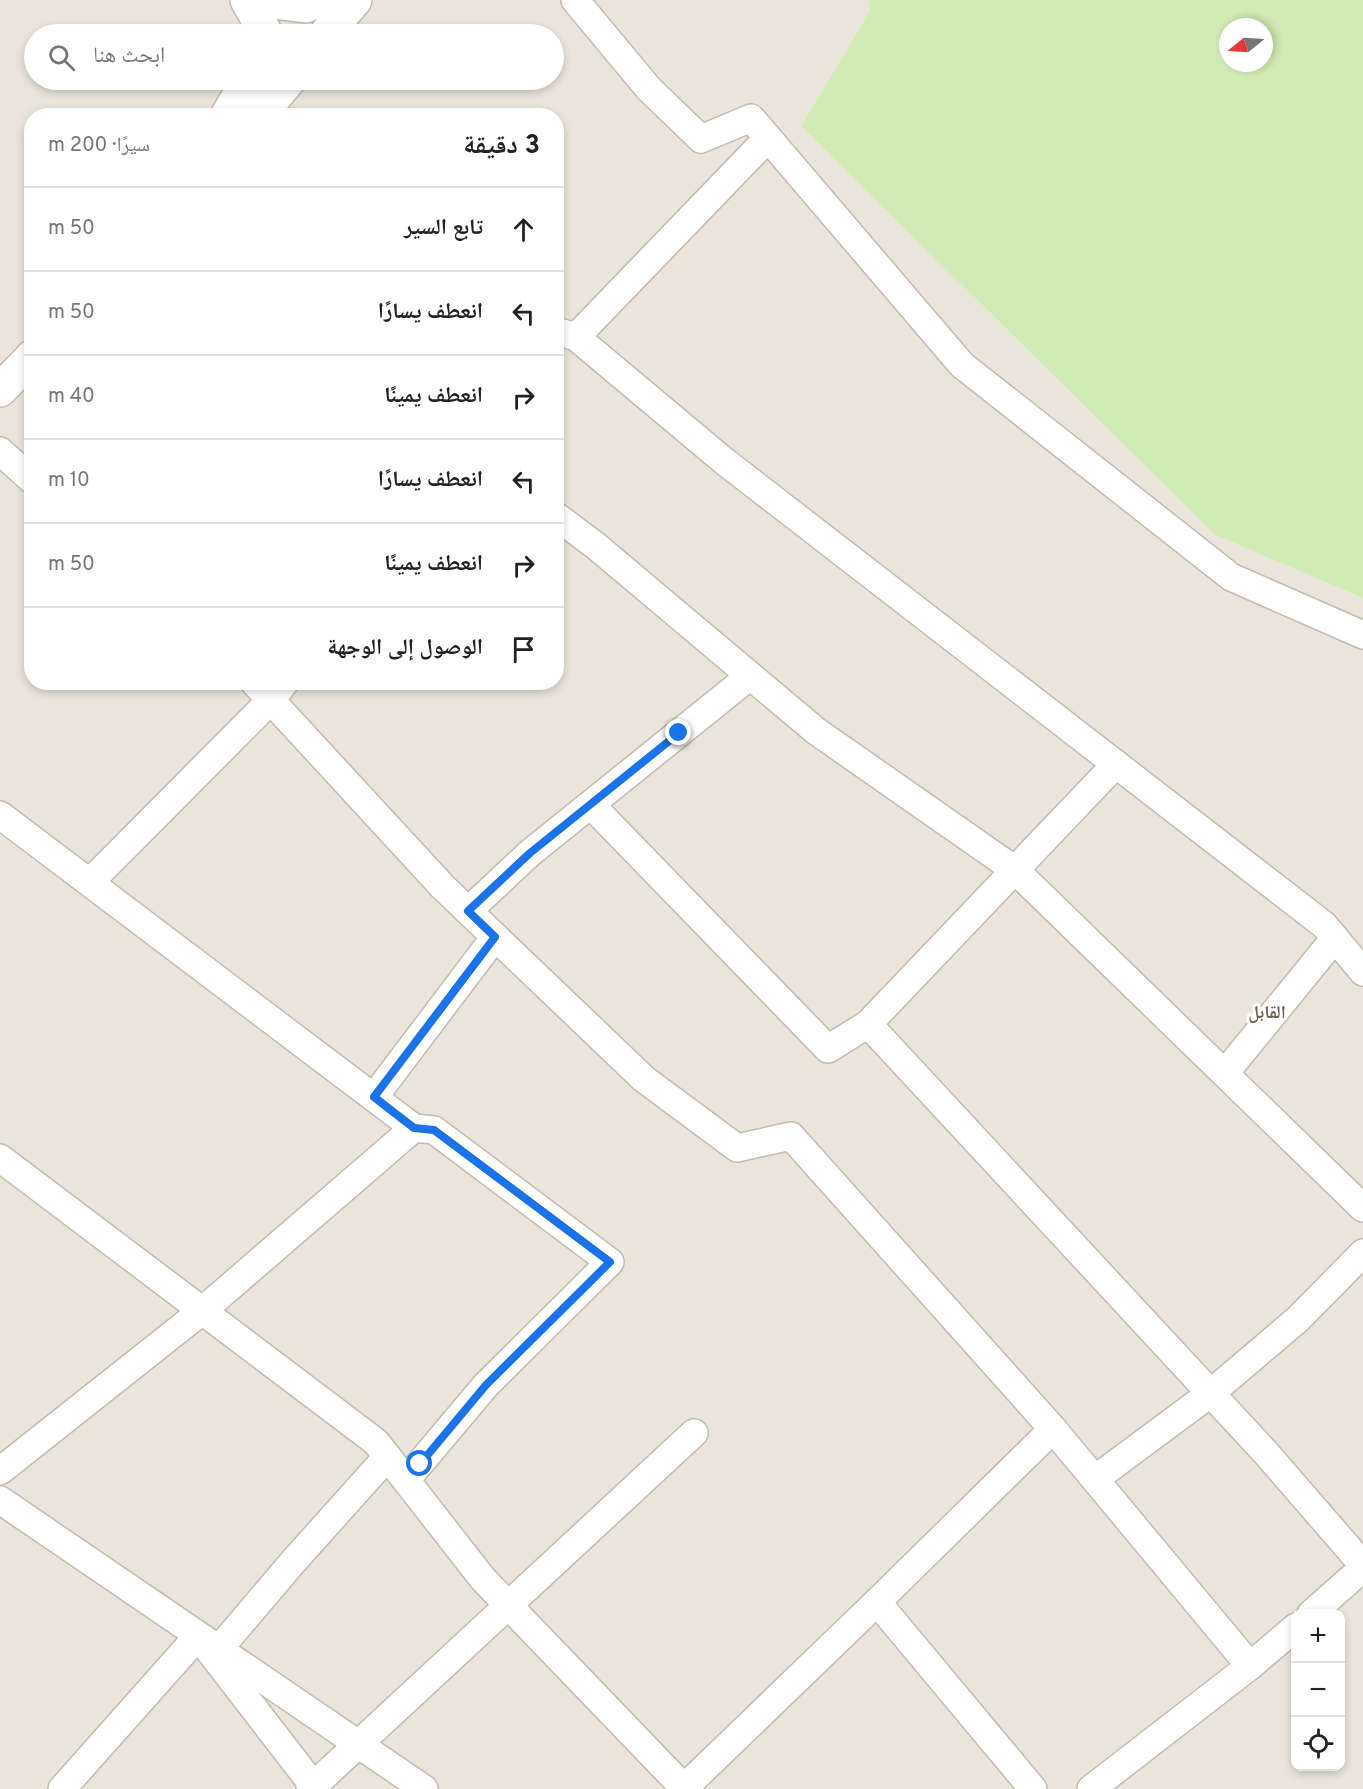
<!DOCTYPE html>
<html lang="ar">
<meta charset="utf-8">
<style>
body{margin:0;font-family:Overpass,"Noto Naskh Arabic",sans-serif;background:#f6f6f6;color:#222;direction:rtl}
.controls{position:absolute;right:18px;bottom:18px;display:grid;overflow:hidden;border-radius:12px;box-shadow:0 3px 9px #0003}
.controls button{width:54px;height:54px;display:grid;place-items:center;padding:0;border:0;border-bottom:2px solid #e0e0e0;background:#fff;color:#222;font:30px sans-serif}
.compass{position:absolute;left:1219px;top:18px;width:54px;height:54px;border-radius:50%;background:#fff;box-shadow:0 3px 9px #0003;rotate:252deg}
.stop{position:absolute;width:18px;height:18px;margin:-14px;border:4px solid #1a73e8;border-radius:50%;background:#fff}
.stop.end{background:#1a73e8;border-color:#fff;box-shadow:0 2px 6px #0008}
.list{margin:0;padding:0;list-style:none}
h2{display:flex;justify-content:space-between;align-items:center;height:78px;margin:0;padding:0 24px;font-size:26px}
h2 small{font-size:20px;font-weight:400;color:#767676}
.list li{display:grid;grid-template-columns:39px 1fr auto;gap:18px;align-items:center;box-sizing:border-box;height:84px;padding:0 24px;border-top:2px solid #e0e0e0}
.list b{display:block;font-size:22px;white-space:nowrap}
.list em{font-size:20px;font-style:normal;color:#767676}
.icon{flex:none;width:33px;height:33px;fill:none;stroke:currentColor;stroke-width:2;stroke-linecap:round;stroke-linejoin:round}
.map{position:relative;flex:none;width:1363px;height:1789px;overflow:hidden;direction:ltr}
.search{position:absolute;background:#fff;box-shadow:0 3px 9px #0003;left:24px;top:24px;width:540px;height:66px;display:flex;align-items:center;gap:15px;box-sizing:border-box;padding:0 21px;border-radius:33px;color:#767676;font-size:22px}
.panel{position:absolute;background:#fff;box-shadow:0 3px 9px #0003;left:24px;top:108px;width:540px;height:582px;border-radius:24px;direction:rtl}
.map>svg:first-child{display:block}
.residential{fill:#eae5da;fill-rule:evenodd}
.green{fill:#d2eab5;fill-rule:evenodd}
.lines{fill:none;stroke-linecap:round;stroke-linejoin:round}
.minor-casing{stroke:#c2bbae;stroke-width:30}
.tertiary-casing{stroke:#c2bbae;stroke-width:36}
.minor{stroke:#fff;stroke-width:27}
.tertiary{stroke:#fff;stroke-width:33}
.route{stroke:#1a73e8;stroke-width:8}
.labels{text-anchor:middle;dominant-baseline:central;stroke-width:6;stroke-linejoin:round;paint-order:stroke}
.neighbourhood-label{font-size:18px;font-weight:bold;fill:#6e6250;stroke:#fff}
</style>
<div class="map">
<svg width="1363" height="1789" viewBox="0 0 1363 1789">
<rect width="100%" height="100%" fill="#f6f3ec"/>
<!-- residential -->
<path class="residential" d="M0,0h868l2,11 -69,115 414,409 148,63v1191h-1363zM34,34h520v46h-520zM32,116h524v566h-524zM1296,1614h44v152h-44z"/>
<!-- green -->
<path class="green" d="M868,0h495v598l-148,-63 -414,-409 69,-115zM1228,27h36v36h-36z"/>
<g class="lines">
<!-- minor casing -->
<g class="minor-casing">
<g id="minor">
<path d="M575,0l74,89 52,50 50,-21 211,247 269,212 132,58"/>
<path d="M556,331l20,6 148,124 600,464 39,47"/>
<path d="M576,337l192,-199"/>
<path d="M0,451l32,29"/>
<path d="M556,516l40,30 220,185 199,139 348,338"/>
<path d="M254,682l189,205 201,192 93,69 54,-12 262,293 197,237"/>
<path d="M591,805l237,244 40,-25 248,-260"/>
<path d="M0,815l414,313 20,2 176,132 -124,123 -80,95"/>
<path d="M90,882l181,-182 14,-18"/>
<path d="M468,911l62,-58 220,-177"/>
<path d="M868,1024l398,429 97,112"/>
<path d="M1225,1073l110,-135"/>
<path d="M374,1097l121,-160"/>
<path d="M0,1158l376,284 107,137 202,210"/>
<path d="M0,1471l202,-160 212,-183"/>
<path d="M1095,1479l116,-86 87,-74 65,-66"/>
<path d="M0,1500l424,289"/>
<path d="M877,1602l156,187"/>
<path d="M1311,1614l52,-46"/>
<path d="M219,1649l73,-86 95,-106"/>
<path d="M62,1789l136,-153 118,153"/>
<path d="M310,1789l384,-356"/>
<path d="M683,1789l194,-187 176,-173"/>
<path d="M1091,1789l159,-123 46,-39"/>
</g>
</g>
<!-- tertiary casing -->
<g class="tertiary-casing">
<g id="tertiary">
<path d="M247,0l18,32 -1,2"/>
<path d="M258,0l47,6 14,-6"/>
<path d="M326,34l29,-34"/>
<path d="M227,116l21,-36"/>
<path d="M259,116l30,-36"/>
<path d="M0,390l32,-33"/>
</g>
</g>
<!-- minor -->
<use href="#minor" class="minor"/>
<!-- tertiary -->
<use href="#tertiary" class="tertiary"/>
</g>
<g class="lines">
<!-- route -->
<path class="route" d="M420,1464l66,-79 124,-123 -176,-132 -20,-2 -40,-31 121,-160 -27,-26 62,-58 149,-120"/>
</g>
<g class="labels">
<!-- neighbourhood labels -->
<g class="neighbourhood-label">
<text x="1267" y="1013">القابل</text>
</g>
</g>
</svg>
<div class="controls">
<button>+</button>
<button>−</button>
<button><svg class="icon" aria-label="locate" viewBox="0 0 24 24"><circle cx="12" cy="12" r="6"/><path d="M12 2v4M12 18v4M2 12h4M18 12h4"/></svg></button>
</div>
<svg class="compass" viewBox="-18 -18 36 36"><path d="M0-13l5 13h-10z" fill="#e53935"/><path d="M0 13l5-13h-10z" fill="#767676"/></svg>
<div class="stop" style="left:420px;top:1464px"></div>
<div class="stop end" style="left:679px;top:733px"></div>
<div class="search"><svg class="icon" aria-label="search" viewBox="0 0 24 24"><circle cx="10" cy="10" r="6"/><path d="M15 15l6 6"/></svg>ابحث هنا</div>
<section class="panel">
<h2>3 دقيقة<small>سيرًا · 200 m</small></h2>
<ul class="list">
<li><svg class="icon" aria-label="ahead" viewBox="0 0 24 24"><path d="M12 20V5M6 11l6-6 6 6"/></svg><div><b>تابع السير</b></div><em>50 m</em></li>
<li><svg class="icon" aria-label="left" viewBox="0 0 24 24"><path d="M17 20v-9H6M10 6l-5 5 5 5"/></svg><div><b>انعطف يسارًا</b></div><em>50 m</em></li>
<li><svg class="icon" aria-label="right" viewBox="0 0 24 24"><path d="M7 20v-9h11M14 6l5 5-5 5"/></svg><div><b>انعطف يمينًا</b></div><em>40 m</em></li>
<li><svg class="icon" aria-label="left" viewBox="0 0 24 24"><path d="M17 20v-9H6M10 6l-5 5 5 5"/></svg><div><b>انعطف يسارًا</b></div><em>10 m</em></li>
<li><svg class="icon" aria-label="right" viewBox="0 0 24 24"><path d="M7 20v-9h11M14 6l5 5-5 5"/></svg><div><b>انعطف يمينًا</b></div><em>50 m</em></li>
<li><svg class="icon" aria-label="arrive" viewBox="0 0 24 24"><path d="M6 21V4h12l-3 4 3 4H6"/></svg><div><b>الوصول إلى الوجهة</b></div></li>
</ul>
</section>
</div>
